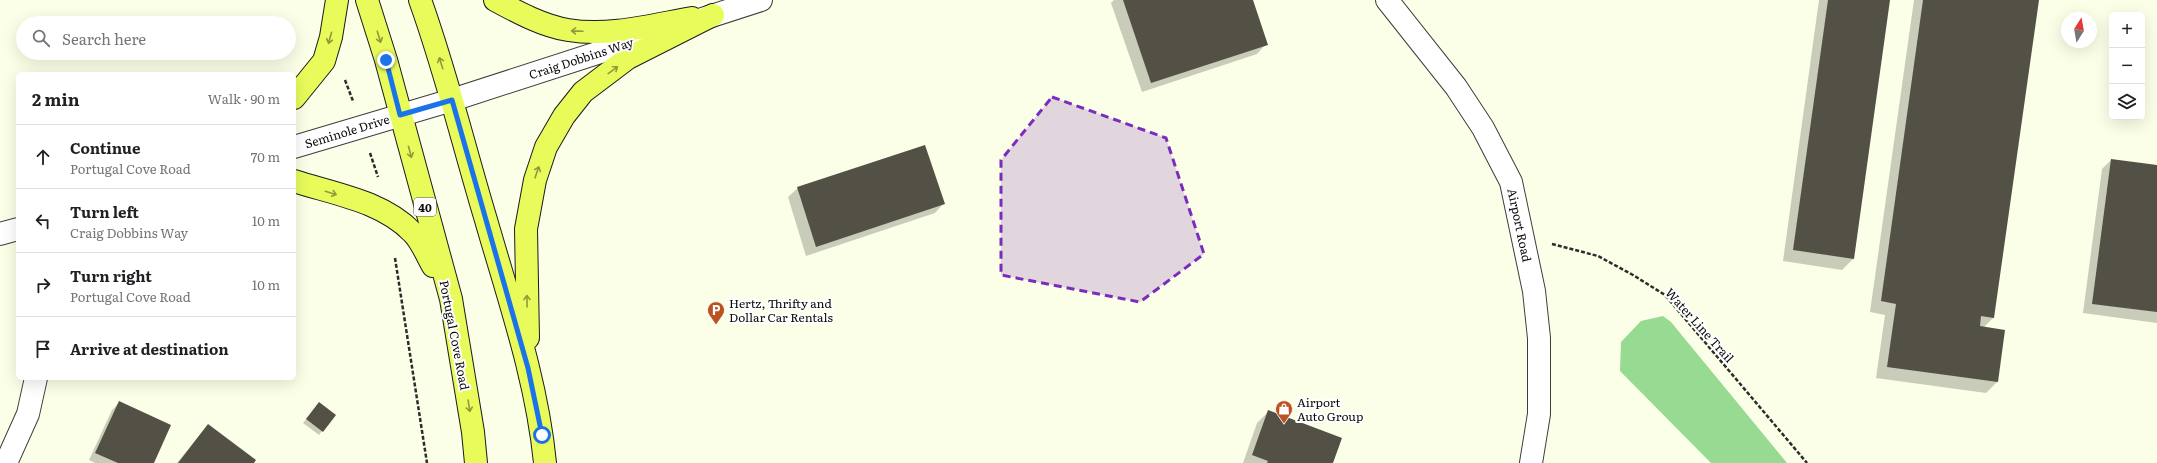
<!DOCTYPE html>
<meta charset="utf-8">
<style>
body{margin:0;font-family:Literata,serif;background:#f6f6f6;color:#202124}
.controls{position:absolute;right:12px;top:12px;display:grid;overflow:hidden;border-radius:6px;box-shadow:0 4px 16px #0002}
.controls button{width:36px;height:36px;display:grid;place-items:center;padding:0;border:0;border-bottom:1px solid #e0e0e0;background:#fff;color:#202124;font:20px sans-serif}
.compass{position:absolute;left:2061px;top:12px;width:36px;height:36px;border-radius:50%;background:#fff;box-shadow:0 4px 16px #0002;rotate:11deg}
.stop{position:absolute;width:12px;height:12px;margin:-9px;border:3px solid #1a73e8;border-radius:50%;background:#fff}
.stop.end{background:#1a73e8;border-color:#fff;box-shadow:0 1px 4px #0008}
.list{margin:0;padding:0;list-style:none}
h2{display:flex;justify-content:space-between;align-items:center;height:52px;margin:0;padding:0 16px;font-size:17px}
h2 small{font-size:13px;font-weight:400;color:#757577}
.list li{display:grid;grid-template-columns:26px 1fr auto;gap:12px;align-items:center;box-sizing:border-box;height:64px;padding:0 16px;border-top:1px solid #e0e0e0}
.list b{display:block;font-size:15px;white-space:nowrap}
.list p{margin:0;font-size:13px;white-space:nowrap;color:#757577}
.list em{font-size:13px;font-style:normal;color:#757577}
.icon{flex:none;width:22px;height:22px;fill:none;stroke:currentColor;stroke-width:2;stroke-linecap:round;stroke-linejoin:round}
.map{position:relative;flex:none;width:2157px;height:463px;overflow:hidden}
.search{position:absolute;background:#fff;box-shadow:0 4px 16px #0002;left:16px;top:16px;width:280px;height:44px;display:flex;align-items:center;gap:10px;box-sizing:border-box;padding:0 14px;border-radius:22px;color:#757577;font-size:15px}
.panel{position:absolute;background:#fff;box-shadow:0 4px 16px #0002;left:16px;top:72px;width:280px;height:308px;border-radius:6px}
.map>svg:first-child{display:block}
.forest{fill:#97da91}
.shadow{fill:#0003}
.building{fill:#535046}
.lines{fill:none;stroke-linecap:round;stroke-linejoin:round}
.minor-casing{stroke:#3d3d3d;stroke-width:24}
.primary-casing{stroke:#1b1b1b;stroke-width:24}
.path{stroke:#2c2c2c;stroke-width:2.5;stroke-dasharray:4 2;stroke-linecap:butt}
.minor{stroke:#fff;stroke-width:22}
.primary{stroke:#e8fb5b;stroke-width:22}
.oneway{stroke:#8f9b3b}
.route{stroke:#1a73e8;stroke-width:5}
.marked{fill:#7b2cbf;fill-opacity:0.2;stroke:#7b2cbf;stroke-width:3;stroke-dasharray:8 5;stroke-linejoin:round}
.labels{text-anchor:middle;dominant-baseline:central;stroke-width:4;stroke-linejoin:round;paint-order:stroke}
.shield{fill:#fff;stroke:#545454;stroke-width:1}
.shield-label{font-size:11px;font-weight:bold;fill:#0a0a0a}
.street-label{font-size:12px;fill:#0a0a0a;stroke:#fff}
.poi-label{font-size:12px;fill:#0a0a0a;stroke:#fff;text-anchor:start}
</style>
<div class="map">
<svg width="2157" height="463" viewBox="0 0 2157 463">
<rect width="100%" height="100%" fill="#fbffe7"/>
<!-- forest -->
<path class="forest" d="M1663,316l8,6 116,141h-76l-91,-92 1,-29 20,-21z"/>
<!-- shadow -->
<g class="shadow">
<path d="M1114,0h138l14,44 -9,10 -115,38 -31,-89z"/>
<path d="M1819,0h70l-36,259 -11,11 -59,-9z"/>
<path d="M1914,0h124l-45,318 -10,10 21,3 -7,51 -11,11 -110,-15 9,-63 -15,-3z"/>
<path d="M2111,160l46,6v157l-74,-10 19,-144z"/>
<path d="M798,188l146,15 -9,10 -129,43 -18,-59z"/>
<path d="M119,403l34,60h-58l-6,-3 23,-50z"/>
<path d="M316,407l6,24 -3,4 -16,-12z"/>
<path d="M1268,412l63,51h-88l14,-40z"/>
<path d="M208,425l44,38h-75z"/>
</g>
<!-- building -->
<g class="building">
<path d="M1123,0h130l15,45 -117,38z"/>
<path d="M1828,0h62l-36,259 -61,-9z"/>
<path d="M1923,0h116l-45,318 -13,-2 -1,10 25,4 -7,52 -111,-15 9,-63 -15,-3z"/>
<path d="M925,145l20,59 -129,43 -19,-60z"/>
<path d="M2111,159l46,6v147l-65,-8z"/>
<path d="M119,401l52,24 -17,38h-36l-23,-10z"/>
<path d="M319,402l17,13 -13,17 -17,-13z"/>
<path d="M1268,410l74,28 -9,25h-66l1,-2 -16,-6z"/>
<path d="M208,424l48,36 -2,3h-76z"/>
</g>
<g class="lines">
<!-- minor casing -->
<g class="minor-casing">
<g id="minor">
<path d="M1387,0l69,87 27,41 28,54 23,109 5,47v76l-8,49"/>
<path d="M294,147l158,-47 309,-100"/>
<path d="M0,234l18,-5"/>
<path d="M6,463l22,-49 8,-36"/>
</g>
</g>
<!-- primary casing -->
<g class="primary-casing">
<g id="primary">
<path d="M367,0l19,60 65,239 22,133 3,31"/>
<path d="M420,0c26,72 44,147 66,220 23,80 51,160 59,243"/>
<path d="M495,0c22,12 48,26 73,30 41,7 84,-5 124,-12"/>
<path d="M294,98l30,-37 7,-24 6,-37"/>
<path d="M294,181c40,13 88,20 118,51 9,8 15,24 21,34"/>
<path d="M528,338l-2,-109 9,-49 11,-33 18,-31 19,-24 45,-34 85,-43"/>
</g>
</g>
<!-- path -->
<g class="path">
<path d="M345,80l8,21"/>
<path d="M370,153l8,24"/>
<path d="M1552,244l46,12 35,19 32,20 142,168"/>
<path d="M395,258l32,205"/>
</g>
<!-- minor -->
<use href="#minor" class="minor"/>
<!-- primary -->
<use href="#primary" class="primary"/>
</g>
<!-- one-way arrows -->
<defs><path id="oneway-shaft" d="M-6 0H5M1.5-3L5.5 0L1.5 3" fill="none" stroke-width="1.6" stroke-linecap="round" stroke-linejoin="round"/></defs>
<g class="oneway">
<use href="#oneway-shaft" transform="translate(577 31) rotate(-178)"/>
<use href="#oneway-shaft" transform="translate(379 37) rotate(73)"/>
<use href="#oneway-shaft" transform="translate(330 38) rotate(105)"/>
<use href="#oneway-shaft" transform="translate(441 63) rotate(-107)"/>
<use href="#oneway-shaft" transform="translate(613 70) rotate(-36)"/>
<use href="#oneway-shaft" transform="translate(410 152) rotate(75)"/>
<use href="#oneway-shaft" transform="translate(537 172) rotate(-71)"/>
<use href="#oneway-shaft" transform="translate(331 193) rotate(17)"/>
<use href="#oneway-shaft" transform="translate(527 301) rotate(-91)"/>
<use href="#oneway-shaft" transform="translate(469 406) rotate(81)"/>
</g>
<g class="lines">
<!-- route -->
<path class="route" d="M386,60l14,55 52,-15 76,268 14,67"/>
</g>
<!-- marked area -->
<path class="marked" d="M1052,97l114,41 38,116 -64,48 -139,-27v-115z"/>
<!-- icons -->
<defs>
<g id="parking-pin" transform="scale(0.9)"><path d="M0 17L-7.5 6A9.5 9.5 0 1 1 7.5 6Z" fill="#bb5221" stroke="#fff"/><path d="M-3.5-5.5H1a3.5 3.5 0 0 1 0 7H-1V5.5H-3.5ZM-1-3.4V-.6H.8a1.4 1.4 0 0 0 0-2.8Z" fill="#fff"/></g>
<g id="shop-pin" transform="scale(0.9)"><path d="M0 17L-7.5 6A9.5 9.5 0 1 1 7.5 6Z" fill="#bb5221" stroke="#fff"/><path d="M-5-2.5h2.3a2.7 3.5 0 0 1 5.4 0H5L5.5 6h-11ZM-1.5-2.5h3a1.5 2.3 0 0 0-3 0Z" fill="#fff"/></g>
</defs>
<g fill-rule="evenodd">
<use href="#parking-pin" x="716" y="310"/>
<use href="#shop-pin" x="1284" y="409"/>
</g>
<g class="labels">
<!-- shield labels -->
<rect class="shield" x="414" y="198" width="22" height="18" rx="3"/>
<g class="shield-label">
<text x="425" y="207">40</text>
</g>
<!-- street labels -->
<g class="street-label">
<text transform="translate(581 58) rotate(-18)">Craig Dobbins Way</text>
<text transform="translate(347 131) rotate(-17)">Seminole Drive</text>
<text transform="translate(1520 225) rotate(78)">Airport Road</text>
<text transform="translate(1700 325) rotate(48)">Water Line Trail</text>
<text transform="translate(455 335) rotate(79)">Portugal Cove Road</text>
</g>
<!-- poi labels -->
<g class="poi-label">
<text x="729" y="303">Hertz, Thrifty and<tspan x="729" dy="14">Dollar Car Rentals</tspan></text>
<text x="1297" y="402">Airport<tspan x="1297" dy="14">Auto Group</tspan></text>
</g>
</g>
</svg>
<div class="controls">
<button>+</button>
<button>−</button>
<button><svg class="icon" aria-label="layers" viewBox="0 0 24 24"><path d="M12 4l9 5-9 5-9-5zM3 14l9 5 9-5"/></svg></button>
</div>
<svg class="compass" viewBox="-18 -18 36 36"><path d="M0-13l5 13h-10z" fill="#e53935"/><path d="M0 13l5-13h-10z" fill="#757577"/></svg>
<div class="stop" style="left:542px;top:435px"></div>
<div class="stop end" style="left:386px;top:60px"></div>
<div class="search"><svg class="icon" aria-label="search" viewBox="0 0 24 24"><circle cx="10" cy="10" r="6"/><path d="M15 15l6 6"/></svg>Search here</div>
<section class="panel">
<h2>2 min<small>Walk · 90 m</small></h2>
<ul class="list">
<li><svg class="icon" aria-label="ahead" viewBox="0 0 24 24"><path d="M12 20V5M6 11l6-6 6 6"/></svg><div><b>Continue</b><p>Portugal Cove Road</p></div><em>70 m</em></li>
<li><svg class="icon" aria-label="left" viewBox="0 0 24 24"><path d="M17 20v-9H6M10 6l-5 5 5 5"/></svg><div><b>Turn left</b><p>Craig Dobbins Way</p></div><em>10 m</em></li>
<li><svg class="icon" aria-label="right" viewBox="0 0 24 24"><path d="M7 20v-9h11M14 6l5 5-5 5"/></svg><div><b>Turn right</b><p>Portugal Cove Road</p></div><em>10 m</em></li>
<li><svg class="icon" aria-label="arrive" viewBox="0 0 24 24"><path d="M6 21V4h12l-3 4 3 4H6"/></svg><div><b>Arrive at destination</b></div></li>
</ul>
</section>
</div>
